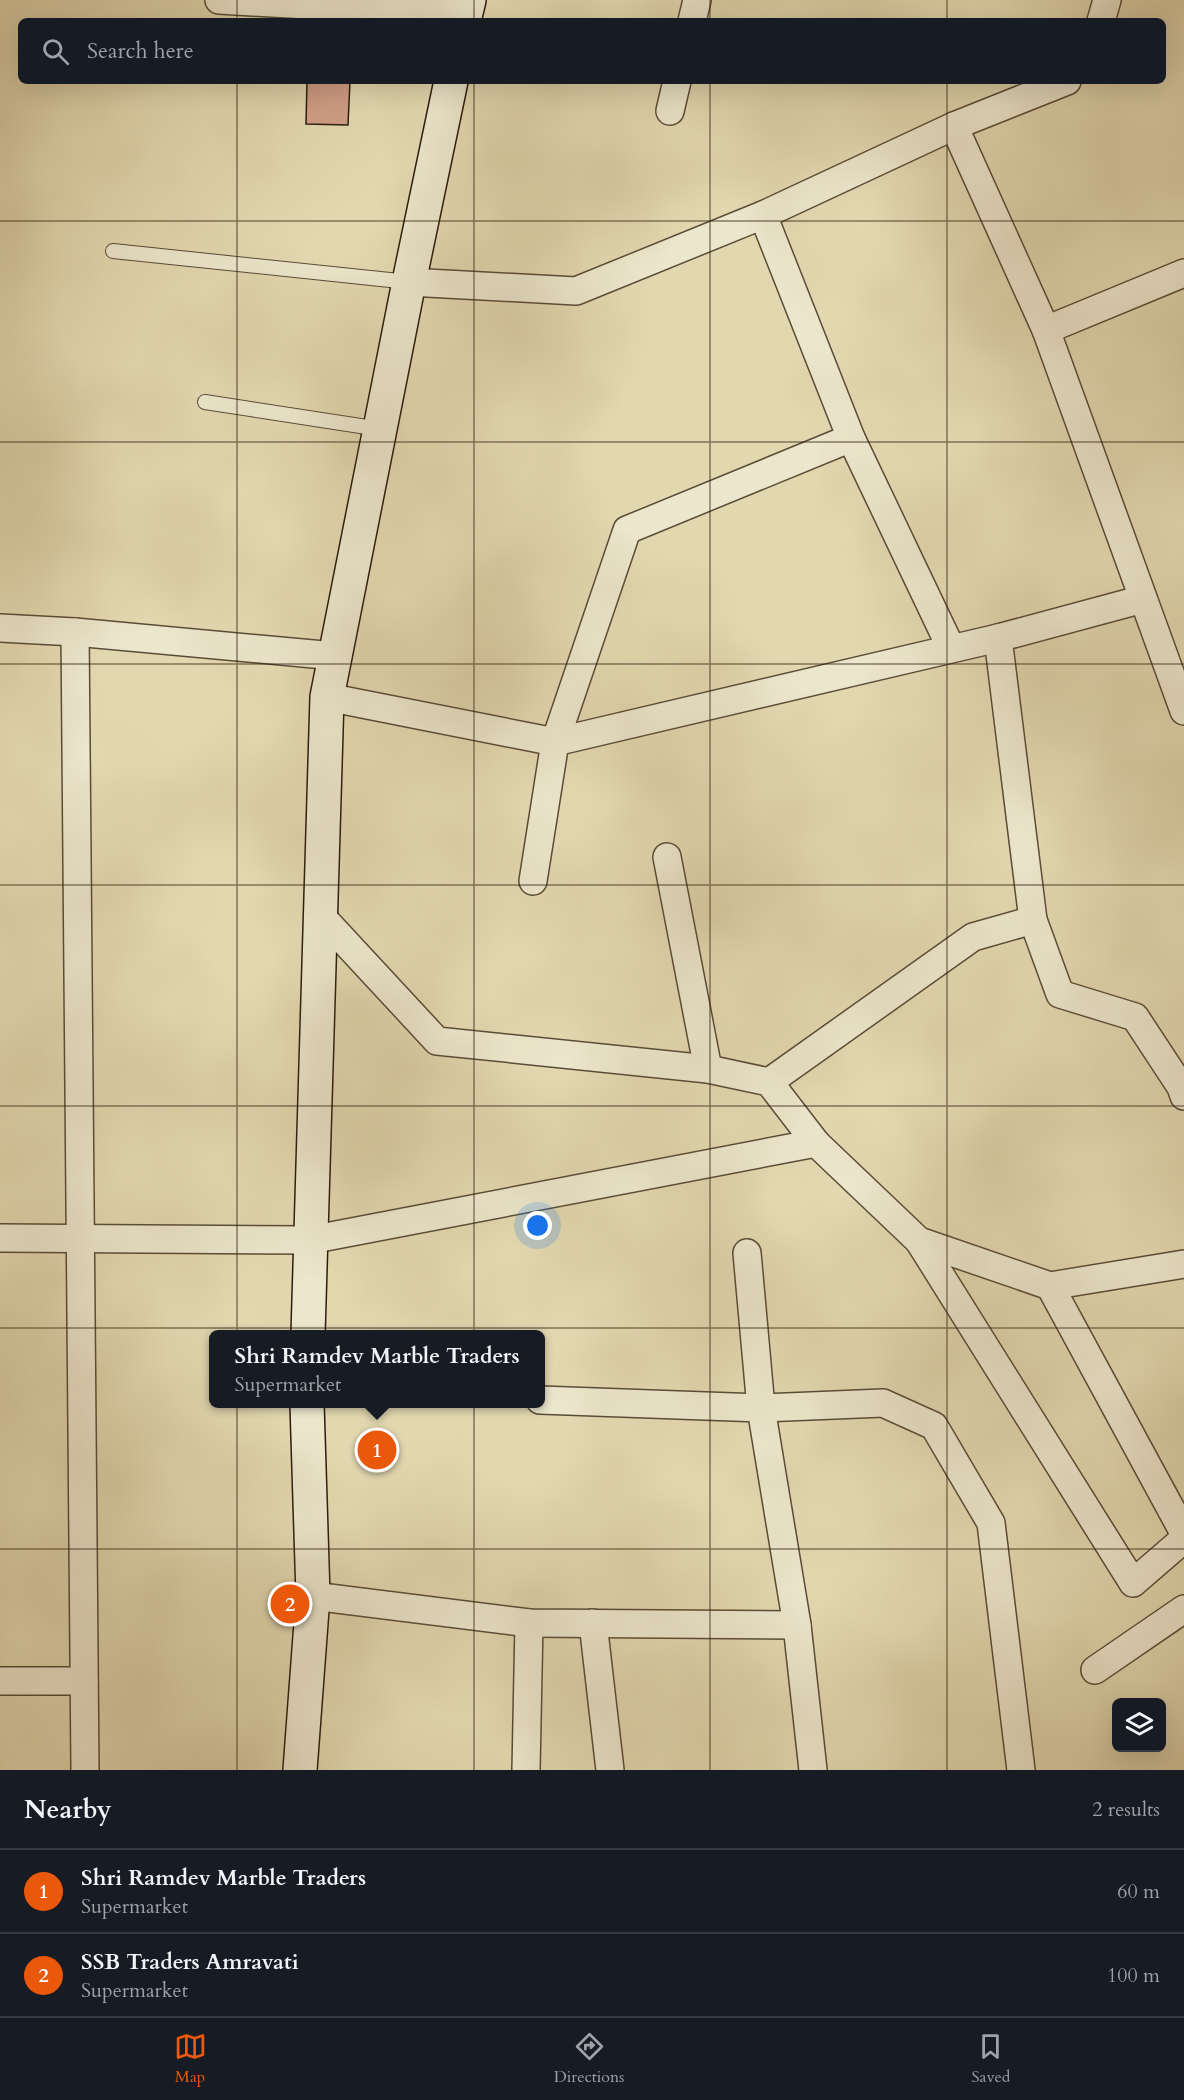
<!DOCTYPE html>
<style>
body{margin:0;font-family:Cardo,serif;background:#20242c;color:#f1f3f6}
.controls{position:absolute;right:18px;bottom:18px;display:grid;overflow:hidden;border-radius:9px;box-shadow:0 6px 24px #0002}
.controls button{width:54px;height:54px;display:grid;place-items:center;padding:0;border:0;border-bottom:2px solid #363941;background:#171b24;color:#f1f3f6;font:30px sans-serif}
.you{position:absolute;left:538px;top:1226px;width:21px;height:21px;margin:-15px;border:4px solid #fff;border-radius:50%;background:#1a73e8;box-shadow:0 0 0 9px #1a73e833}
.badge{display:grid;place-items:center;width:39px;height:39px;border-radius:50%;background:#ea580c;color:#fff;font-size:20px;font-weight:700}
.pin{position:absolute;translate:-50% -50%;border:3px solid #fff;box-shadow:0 2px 6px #0006}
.popup{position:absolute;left:209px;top:1330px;width:336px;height:78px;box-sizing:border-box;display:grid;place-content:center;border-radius:9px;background:#171b24;filter:drop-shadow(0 2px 4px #0005);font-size:20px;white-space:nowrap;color:#9ea1a6}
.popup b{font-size:22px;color:#f1f3f6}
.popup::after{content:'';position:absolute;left:50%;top:100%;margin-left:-12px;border:12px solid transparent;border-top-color:#171b24}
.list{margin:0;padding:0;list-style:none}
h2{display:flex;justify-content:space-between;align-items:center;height:78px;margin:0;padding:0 24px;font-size:26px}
h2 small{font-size:20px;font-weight:400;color:#9ea1a6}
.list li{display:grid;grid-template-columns:39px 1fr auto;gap:18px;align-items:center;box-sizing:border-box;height:84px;padding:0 24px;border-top:2px solid #363941}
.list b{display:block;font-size:22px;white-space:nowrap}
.list p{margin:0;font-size:20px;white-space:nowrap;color:#9ea1a6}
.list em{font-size:20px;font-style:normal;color:#9ea1a6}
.icon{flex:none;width:33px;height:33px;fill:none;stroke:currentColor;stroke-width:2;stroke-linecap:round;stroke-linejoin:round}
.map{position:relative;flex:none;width:1184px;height:1770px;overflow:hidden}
.search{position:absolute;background:#171b24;box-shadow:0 6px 24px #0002;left:18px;right:18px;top:18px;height:66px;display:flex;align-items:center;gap:15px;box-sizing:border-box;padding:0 21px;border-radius:9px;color:#9ea1a6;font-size:22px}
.sheet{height:246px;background:#171b24}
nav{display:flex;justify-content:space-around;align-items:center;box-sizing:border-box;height:84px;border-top:2px solid #363941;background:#171b24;font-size:16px;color:#9ea1a6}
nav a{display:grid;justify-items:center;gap:3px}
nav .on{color:#ea580c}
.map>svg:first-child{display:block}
.building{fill:#d09e87;stroke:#2b1d0e;stroke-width:1.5}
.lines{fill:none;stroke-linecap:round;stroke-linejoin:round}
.lane-casing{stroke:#594c36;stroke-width:16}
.street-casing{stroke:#594c36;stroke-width:30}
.secondary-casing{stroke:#2b1d0e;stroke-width:36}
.lane{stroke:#ece6cc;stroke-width:14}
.street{stroke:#ece6cc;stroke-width:27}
.secondary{stroke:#ece6cc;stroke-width:33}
.grid{fill:none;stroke:#2b1d0e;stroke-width:1.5;stroke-opacity:0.55}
</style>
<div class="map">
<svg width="1184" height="1770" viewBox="0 0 1184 1770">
<rect width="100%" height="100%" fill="#e2d8b0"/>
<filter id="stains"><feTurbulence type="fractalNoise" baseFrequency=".00333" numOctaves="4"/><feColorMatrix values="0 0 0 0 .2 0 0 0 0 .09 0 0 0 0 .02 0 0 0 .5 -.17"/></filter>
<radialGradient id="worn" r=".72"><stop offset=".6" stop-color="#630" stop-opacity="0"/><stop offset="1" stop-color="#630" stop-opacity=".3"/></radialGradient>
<!-- building -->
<path class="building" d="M307,81h43l-2,44 -42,-1z"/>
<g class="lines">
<!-- lane casing -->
<g class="lane-casing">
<g id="lane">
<path d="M113,251l296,31"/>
<path d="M205,402l175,27"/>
</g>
</g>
<!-- street casing -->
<g class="street-casing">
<g id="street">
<path d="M219,0l246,14"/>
<path d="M692,21l5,-21"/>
<path d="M1101,21l6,-21"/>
<path d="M670,111l7,-30"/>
<path d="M954,126l92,204"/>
<path d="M763,215l88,223 100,210"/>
<path d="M1184,273l-138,57 138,381"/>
<path d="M409,282l167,9 187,-76 191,-89 113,-45"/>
<path d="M0,628l75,4 260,24"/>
<path d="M75,632l10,1138"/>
<path d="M998,638l35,282 27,74 75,23 46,70 3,9"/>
<path d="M327,697l228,45 443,-104 145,-39"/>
<path d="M667,857l41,212"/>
<path d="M533,881l22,-139 72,-212 224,-92"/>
<path d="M322,917l115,124 271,28 61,13 47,61 103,98 131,45 134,-22"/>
<path d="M769,1082l204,-145 60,-17"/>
<path d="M0,1238l310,2 506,-97"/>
<path d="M919,1241l214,342 51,-44"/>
<path d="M747,1253l14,155 36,217 16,145"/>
<path d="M1050,1286l134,247"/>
<path d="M540,1400l221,8 122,-5 51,23 57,97 30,247"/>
<path d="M313,1596l216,27 268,2"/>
<path d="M593,1623l17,147"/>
<path d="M1095,1670l89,-61"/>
<path d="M0,1681h84"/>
<path d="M526,1770l3,-147"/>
</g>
</g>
<!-- secondary casing -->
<g class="secondary-casing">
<g id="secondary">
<path d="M464,21l5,-21"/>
<path d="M308,1334l19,-637 82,-415 42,-201"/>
<path d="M300,1770l13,-174 -6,-192"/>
</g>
</g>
<!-- lane -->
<use href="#lane" class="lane"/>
<!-- street -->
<use href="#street" class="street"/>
<!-- secondary -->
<use href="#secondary" class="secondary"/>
</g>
<!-- grid -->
<path class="grid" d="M237,0v21M474,0v21M710,0v21M947,0v21M237,81v1689M474,81v1689M710,81v1689M947,81v1689M0,221h1184M0,442h1184M0,664h1184M0,885h1184M0,1106h1184M0,1328h1184M0,1549h1184"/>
<rect width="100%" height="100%" filter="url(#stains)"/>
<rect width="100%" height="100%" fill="url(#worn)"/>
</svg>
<div class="controls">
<button><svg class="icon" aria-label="layers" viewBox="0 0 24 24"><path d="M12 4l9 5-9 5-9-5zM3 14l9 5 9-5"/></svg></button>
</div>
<div class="you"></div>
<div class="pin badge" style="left:377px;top:1450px">1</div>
<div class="popup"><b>Shri Ramdev Marble Traders</b>Supermarket</div>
<div class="pin badge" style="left:290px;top:1604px">2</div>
<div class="search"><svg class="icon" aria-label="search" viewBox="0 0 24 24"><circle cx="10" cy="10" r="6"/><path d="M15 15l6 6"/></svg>Search here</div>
</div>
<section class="sheet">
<h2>Nearby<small>2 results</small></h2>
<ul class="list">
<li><span class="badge">1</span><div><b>Shri Ramdev Marble Traders</b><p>Supermarket</p></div><em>60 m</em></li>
<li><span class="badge">2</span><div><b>SSB Traders Amravati</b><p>Supermarket</p></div><em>100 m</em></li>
</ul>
</section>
<nav>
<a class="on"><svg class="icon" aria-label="map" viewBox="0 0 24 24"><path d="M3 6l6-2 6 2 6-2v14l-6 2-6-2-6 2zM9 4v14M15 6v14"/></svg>Map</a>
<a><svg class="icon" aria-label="directions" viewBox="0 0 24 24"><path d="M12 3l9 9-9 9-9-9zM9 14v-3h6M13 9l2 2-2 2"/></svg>Directions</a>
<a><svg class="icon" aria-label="saved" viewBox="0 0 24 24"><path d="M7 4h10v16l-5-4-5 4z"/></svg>Saved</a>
</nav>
